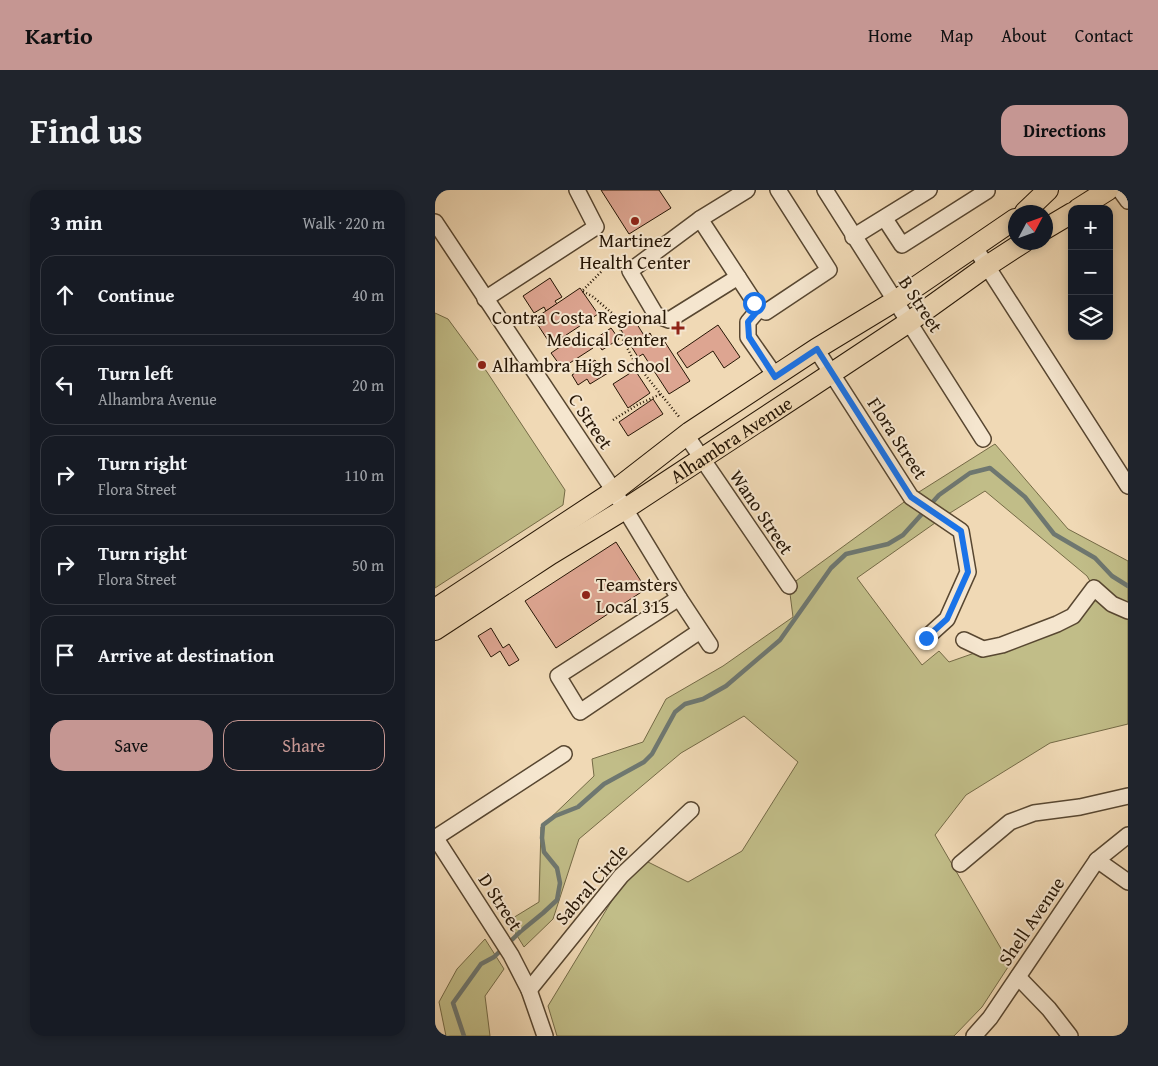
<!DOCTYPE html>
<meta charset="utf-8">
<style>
body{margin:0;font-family:"Gentium Book Plus",serif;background:#20242c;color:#f1f3f6}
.controls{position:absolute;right:15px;top:15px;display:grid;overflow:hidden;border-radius:10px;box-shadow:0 2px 8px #0003}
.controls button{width:45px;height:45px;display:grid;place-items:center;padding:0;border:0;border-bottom:1px solid #363941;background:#171b24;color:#f1f3f6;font:25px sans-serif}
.compass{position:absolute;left:573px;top:15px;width:45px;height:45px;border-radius:50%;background:#171b24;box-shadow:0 2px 8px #0003;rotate:49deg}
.stop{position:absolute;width:15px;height:15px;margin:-11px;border:4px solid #1a73e8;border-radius:50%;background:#fff}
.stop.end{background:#1a73e8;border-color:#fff;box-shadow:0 1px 5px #0008}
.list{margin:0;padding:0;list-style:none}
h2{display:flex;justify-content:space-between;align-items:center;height:65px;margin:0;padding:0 20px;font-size:21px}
h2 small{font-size:16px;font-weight:400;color:#9ea1a6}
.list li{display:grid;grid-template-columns:32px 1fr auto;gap:15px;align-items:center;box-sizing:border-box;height:80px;margin:0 10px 10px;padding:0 10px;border:1px solid #363941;border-radius:15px}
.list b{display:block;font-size:19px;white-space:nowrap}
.list p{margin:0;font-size:16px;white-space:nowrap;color:#9ea1a6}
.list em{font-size:16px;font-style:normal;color:#9ea1a6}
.actions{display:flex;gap:10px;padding:15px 20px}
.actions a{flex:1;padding:11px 0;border:1px solid #c59692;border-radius:15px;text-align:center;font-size:18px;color:#c59692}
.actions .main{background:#c59692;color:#111}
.icon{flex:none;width:28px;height:28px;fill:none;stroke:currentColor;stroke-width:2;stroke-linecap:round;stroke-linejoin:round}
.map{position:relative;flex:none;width:693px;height:846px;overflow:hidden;border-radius:15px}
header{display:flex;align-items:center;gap:30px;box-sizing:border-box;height:70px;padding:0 25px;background:#c59692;color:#111}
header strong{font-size:24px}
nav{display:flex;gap:28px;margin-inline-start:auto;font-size:18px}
.intro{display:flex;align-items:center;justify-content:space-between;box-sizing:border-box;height:120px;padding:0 30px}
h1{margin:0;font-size:35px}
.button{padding:12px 22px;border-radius:15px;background:#c59692;color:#111;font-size:18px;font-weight:700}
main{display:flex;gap:30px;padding:0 30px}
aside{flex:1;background:#171b24;border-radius:15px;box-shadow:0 2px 8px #0003}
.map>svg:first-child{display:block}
.green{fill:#c1bd88;stroke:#746a46;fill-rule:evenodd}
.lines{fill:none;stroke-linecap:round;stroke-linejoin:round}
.stream{stroke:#6e7770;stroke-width:4.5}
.building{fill:#dda591;stroke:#261605}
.minor-casing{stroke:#584731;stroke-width:18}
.major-casing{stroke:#261605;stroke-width:22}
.path{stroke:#261605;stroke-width:2.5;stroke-dasharray:1 2.5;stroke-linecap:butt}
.minor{stroke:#f5e6cf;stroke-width:15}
.major{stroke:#f0d9b5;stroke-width:20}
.route{stroke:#1a73e8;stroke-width:6}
.poi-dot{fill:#8f2418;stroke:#f5e6cf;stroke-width:2}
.labels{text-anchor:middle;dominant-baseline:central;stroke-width:4;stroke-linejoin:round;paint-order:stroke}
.poi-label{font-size:19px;fill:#261605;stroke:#f5e6cf;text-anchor:start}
.street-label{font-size:19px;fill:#261605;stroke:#f5e6cf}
</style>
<header>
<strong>Kartio</strong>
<nav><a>Home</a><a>Map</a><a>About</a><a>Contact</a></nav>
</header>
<div class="intro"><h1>Find us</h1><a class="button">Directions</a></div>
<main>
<aside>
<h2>3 min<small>Walk · 220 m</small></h2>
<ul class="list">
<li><svg class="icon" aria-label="ahead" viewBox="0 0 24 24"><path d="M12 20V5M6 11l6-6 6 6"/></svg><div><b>Continue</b></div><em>40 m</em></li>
<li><svg class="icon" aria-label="left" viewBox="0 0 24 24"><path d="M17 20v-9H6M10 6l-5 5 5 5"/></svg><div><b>Turn left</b><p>Alhambra Avenue</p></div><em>20 m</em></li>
<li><svg class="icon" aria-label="right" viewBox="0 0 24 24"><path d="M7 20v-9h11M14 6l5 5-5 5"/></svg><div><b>Turn right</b><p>Flora Street</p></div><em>110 m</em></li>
<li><svg class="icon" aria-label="right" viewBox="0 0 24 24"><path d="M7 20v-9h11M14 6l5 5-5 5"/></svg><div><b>Turn right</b><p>Flora Street</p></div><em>50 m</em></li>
<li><svg class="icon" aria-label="arrive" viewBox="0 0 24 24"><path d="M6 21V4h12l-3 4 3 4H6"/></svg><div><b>Arrive at destination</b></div></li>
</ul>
<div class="actions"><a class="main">Save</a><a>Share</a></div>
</aside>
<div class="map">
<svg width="693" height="846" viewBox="0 0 693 846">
<rect width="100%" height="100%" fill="#f0d9b5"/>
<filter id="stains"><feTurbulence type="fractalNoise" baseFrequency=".004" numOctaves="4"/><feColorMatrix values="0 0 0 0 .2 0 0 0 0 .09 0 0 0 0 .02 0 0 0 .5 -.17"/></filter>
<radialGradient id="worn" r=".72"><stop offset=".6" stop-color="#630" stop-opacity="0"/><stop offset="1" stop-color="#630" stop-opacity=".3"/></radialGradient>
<!-- green -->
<g class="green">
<path d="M0,123l13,6 39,53 78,118 -2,15 -128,83z"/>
<path d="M560,254l73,85 60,32v163l-78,19 -84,52 -31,40 75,129 -28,43 -28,29h-397l-9,-30 77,-127 19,-19 44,22 54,-31 56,-89 -54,-46 -63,37 -102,86 -26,80 -29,28 -16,-26 31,-19 2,-75 53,-51 -2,-17 51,-17 23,-43 57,-33 70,-49 -4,-31 122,-89zM550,301l102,85 7,12 -37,36 -108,38 -10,-11 -17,14 -65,-87 85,-60z"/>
<path d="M50,749l19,30 -19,27 5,40h-44l-7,-34 18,-33z"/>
</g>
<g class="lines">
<!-- stream -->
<path class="stream" d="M29,846l-11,-33 28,-39 13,-7 27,-26 22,-18 14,-13 3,-17 -3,-15 -13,-16 -2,-14 1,-13 12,-9 23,-9 26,-23 40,-22 8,-8 23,-42 10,-8 18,-5 23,-13 54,-46 51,-72 15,-14 42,-10 15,-9 36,-40 31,-22 20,-5 35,29 29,37 41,24 17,18 16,10"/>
</g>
<!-- building -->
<g class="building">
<path d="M166,0h58l12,18 -42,26z"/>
<path d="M115,88l12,19 -7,4 2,3 -11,7 -2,-4 -10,6 -11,-17z"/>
<path d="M145,98l18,26 -47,31 -17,-26z"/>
<path d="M200,131l10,16 5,-4 4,8 7,-5 29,45 -21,13 -26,-40 -5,3 -17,-27z"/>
<path d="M283,135l22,32 -16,11 -11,-17 -26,17 -10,-15z"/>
<path d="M176,138l8,11 -17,11 -7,-11z"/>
<path d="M147,142l11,16 -31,20 -11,-15z"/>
<path d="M160,170l5,7 3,-2 5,8 -18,11 -3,-5 -9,6 -6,-10z"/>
<path d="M200,180l15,23 -22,15 -15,-24z"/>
<path d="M218,209l10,15 -35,22 -9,-14z"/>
<path d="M181,352l30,47 -90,59 -31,-47z"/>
<path d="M56,438l12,20 6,-4 10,16 -10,6 -9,-15 -9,6 -13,-21z"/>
</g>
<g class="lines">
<!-- minor casing -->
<g class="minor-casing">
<g id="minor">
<path d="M312,0l-47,29 59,90 7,3 63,-42 -51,-80"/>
<path d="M390,0l158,249"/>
<path d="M685,0l8,11"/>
<path d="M265,29l-70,52 26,44 13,5 69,-43"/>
<path d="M450,29l17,26 85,-54"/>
<path d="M0,32l179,269 65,107 31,47"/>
<path d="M418,47l76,-47"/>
<path d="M539,56l154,240"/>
<path d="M50,109l111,-72 -19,-37"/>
<path d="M324,119l-11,13v15l28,40"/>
<path d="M381,159l95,148 50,34 7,41 -21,47 -21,19"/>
<path d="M251,245l103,151"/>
<path d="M244,408l-121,78 22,36 120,-81"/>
<path d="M529,450l19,9 19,-4 55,-21 16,-8 21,-28 18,16 16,7"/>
<path d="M0,647l76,118 18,35 16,46"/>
<path d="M0,648l129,-84"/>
<path d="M662,670l31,22"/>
<path d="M525,674l50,-42 24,-9 46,-6 48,-11"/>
<path d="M583,787l31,32 21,27"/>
<path d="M94,800l92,-114 70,-66"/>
<path d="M539,846l16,-18 107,-158 31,-25"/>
</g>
</g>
<!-- major casing -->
<g class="major-casing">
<g id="major">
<path d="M643,19l30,-19"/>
<path d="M590,22l23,-22"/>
<path d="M610,39l27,-16"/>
<path d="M0,419l179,-118 76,-59 126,-83 79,-48 120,-82"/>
<path id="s1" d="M0,440l116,-76 74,-45 207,-136 77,-51 78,-56 37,-24"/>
</g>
</g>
<!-- path -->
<g class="path">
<path d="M171,77l-24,24 10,5 27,23 3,19 12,23 46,57"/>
<path d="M178,230l24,-15 24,-11"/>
</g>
<!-- minor -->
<use href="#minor" class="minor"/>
<!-- major -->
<use href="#major" class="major"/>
</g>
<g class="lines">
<!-- route -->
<path class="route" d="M319,113l5,6 -11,13 1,15 26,40 42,-28 94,148 50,34 7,41 -21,47 -21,19"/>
</g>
<!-- markers -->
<g class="poi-dot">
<circle cx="200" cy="31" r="5"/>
<path d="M240.5 130.5h5v5h5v5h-5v5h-5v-5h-5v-5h5z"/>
<circle cx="47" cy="175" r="5"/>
<circle cx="151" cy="405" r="5"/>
</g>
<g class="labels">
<!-- poi labels -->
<g class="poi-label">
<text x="200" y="50" text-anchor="middle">Martinez<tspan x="200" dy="22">Health Center</tspan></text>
<text x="232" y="127" text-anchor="end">Contra Costa Regional<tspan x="232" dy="22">Medical Center</tspan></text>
<text x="57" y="175">Alhambra High School</text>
<text x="161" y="394">Teamsters<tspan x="161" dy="22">Local 315</tspan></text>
</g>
<!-- street labels -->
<g class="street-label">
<text transform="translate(486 114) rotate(57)">B Street</text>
<text transform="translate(156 231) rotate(56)">C Street</text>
<text transform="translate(463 248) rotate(57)">Flora Street</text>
<text stroke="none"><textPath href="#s1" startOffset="352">Alhambra Avenue</textPath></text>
<text transform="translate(327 322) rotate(56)">Wano Street</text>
<text transform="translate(156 694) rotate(-49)">Sabral Circle</text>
<text transform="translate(66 712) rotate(57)">D Street</text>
<text transform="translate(596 731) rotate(-56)">Shell Avenue</text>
</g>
</g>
<rect width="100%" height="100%" filter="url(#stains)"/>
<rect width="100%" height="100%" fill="url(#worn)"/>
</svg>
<div class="controls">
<button>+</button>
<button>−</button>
<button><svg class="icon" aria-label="layers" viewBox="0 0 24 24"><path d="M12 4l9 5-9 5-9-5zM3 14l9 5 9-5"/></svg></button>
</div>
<svg class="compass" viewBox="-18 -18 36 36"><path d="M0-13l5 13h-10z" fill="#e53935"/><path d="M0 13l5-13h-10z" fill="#9ea1a6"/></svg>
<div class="stop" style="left:319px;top:113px"></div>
<div class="stop end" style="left:491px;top:448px"></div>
</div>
</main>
